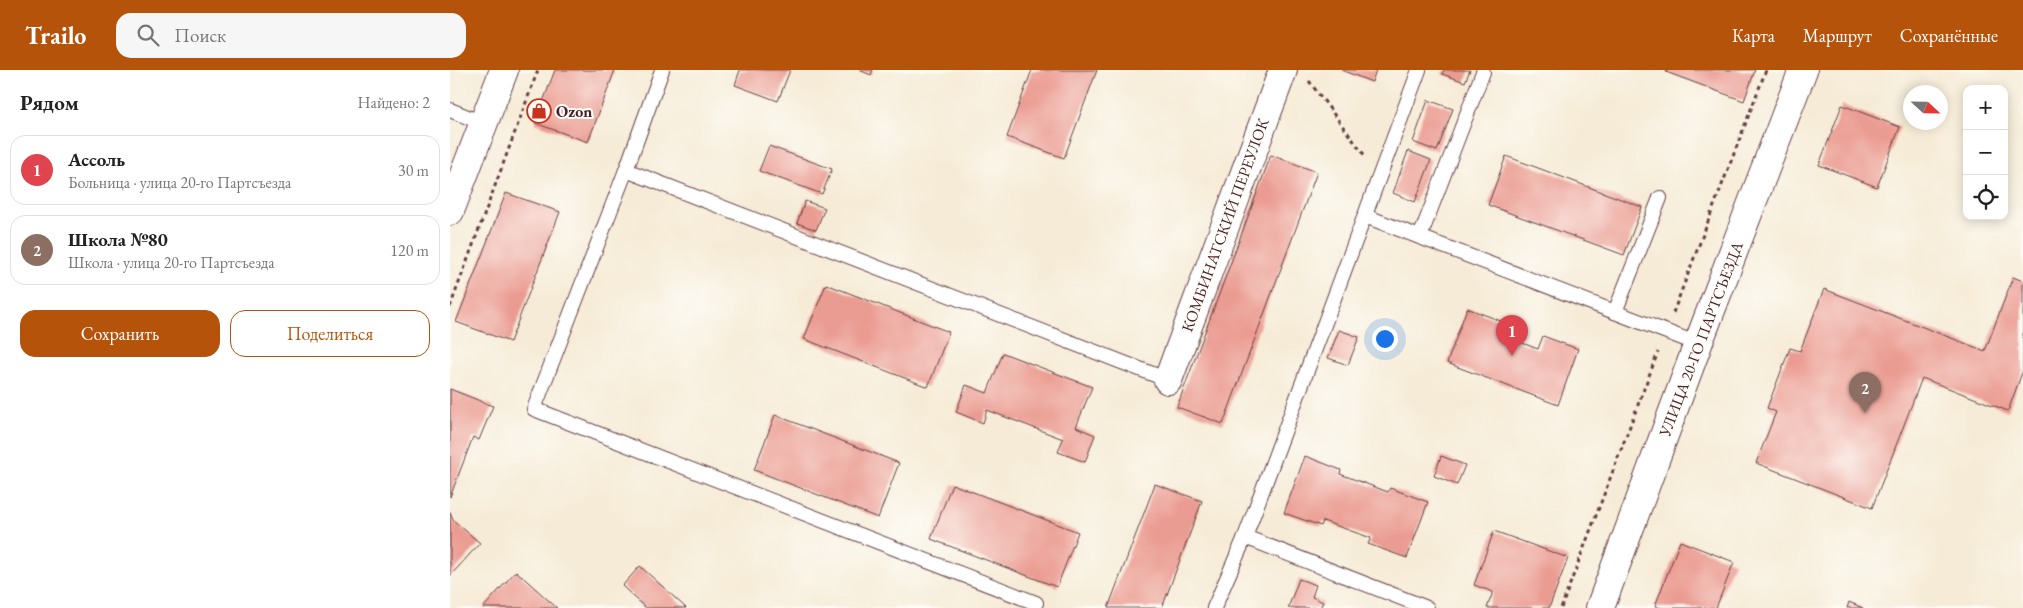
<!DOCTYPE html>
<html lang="ru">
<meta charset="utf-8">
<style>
body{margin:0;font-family:"EB Garamond",serif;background:#f6f6f6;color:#222}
.controls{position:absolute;right:15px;top:15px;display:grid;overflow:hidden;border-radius:10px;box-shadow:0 2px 12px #0003}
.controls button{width:45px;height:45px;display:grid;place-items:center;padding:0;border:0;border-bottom:1px solid #e0e0e0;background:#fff;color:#222;font:25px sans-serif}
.compass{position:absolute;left:1453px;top:15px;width:45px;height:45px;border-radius:50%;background:#fff;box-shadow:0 2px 12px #0003;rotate:112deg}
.you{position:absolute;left:934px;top:268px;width:18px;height:18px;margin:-12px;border:4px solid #fff;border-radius:50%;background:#1a73e8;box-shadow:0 0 0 8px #1a73e833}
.badge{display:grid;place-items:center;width:32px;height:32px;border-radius:50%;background:#b45309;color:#fff;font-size:16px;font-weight:700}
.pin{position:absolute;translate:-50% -41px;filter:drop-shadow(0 1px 2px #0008)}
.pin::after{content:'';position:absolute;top:26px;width:18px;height:15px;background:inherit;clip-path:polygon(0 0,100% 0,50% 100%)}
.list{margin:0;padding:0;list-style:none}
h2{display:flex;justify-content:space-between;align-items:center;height:65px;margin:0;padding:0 20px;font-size:21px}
h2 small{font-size:16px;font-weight:400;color:#767676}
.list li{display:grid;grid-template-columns:32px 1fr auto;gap:15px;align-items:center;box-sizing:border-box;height:70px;margin:0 10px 10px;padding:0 10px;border:1px solid #e0e0e0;border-radius:15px}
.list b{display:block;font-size:19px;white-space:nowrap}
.list p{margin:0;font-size:16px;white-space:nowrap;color:#767676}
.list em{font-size:16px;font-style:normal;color:#767676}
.actions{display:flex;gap:10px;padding:15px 20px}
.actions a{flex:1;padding:11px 0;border:1px solid #b45309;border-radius:15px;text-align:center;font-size:18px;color:#b45309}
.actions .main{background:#b45309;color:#fff}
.icon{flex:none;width:28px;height:28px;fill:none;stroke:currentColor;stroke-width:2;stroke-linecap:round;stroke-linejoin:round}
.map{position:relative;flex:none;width:1573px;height:538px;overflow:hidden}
header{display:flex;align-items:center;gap:30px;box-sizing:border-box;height:70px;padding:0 25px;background:#b45309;color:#fff}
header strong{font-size:24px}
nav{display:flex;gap:28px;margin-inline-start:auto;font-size:18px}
.search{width:350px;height:45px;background:#f6f6f6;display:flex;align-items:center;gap:12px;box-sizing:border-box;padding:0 18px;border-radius:15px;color:#767676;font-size:19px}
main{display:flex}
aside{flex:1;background:#fff}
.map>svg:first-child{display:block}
.building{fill:#eb9c92}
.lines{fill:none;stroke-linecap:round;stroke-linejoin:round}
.service-casing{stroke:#643e45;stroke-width:16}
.minor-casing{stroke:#643e45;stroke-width:30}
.path{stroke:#643e45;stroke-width:3;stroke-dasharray:4 4;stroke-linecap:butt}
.service{stroke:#fff;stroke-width:14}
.minor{stroke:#fff;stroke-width:28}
.labels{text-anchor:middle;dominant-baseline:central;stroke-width:4;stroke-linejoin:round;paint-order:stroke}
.poi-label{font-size:16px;font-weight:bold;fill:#4a1f2b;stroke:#fdfcf7;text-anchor:start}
.street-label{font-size:16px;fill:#4a1f2b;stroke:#fdfcf7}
</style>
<header>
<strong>Trailo</strong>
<div class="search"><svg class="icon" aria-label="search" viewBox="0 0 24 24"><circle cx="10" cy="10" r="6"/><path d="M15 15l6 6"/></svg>Поиск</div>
<nav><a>Карта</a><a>Маршрут</a><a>Сохранённые</a></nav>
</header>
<main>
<aside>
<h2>Рядом<small>Найдено: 2</small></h2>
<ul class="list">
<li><span class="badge" style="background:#e0444e">1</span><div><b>Ассоль</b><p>Больница · улица 20-го Партсъезда</p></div><em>30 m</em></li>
<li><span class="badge" style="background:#8d6e63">2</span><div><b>Школа №80</b><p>Школа · улица 20-го Партсъезда</p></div><em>120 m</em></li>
</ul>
<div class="actions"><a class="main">Сохранить</a><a>Поделиться</a></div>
</aside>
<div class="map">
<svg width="1573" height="538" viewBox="0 0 1573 538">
<rect width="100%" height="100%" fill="#fdfcf7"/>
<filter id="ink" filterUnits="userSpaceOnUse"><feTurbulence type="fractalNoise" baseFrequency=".02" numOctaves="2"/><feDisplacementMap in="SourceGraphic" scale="10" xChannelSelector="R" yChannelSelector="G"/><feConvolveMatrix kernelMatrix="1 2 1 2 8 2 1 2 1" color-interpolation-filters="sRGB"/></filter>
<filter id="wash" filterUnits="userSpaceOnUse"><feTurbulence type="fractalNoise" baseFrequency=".0096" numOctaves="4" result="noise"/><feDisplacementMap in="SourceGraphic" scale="20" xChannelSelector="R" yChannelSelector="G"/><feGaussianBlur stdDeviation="1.12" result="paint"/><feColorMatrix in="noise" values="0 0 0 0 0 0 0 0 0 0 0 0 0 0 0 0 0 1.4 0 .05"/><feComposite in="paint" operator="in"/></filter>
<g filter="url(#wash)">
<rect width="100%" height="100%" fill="#f6ebd6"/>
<g id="blocks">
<!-- building -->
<g class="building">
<path d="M105,0h60l-27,72 -53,-19z"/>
<path d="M290,0h50l-12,31 -43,-16z"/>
<path d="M409,0h14l-2,5z"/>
<path d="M582,0h65l-33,88 -57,-21z"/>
<path d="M891,0h35l-4,12z"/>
<path d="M994,0h26l-5,12 -23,-8z"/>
<path d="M1217,0h88l-11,31 -78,-29z"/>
<path d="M978,30l25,9 -16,42 -24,-9z"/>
<path d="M1392,35l58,22 -23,60 -58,-22z"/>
<path d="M319,76l63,23 -10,25 -63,-23z"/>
<path d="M958,81l23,9 -16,42 -22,-9z"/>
<path d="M821,85l46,17 -94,252 -46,-17z"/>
<path d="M1056,86l136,51 -18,48 -136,-50z"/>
<path d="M56,123l54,19 -50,130 -54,-20z"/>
<path d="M355,131l20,7 -9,22 -19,-7z"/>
<path d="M1563,207l10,4v89l-15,41 -86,-33 -50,130 -116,-45 20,-51 -9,-4 23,-60 10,3 24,-62 161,62z"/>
<path d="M376,214l123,48 -21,55 -124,-48z"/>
<path d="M1017,238l39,15 -5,12 37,14 5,-13 35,13 -20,56 -111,-42z"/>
<path d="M889,260l20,7 -11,28 -20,-7z"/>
<path d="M553,283l89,34 -16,40 19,8 -10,27 -27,-10 5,-13 -76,-29 -4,13 -27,-11 10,-27 21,8z"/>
<path d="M0,319l43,17 -14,34 -6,-3 -23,60z"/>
<path d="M325,345l124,48 -21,55 -124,-48z"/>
<path d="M855,386l36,14 -1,4 48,18 2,-4 38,14 -21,56 -39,-14 3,-6 -48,-17 -2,5 -37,-13z"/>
<path d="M991,386l24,9 -8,20 -23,-9z"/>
<path d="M502,414l126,48 -21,55 -126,-48z"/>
<path d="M705,414l47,17 -40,107h-54z"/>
<path d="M0,442l3,8 27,23 -30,33z"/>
<path d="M1044,461l74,27 -19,50h-62l6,-16 -19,-7z"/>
<path d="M1230,471l54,21 -18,46h-55l-6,-2z"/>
<path d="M190,496l46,42h-40l-24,-22z"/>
<path d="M66,501l41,37h-74z"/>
<path d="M849,509l17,6 -4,12 11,5 -3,6h-32z"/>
<path d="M1399,532l14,6h-16z"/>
</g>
</g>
</g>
<g filter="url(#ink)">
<use href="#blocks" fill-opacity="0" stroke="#643e45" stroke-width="1"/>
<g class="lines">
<!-- service casing -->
<g class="service-casing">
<g id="service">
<path d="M212,0l-36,100 542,210"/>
<path d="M0,40l35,14"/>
<path d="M176,100l-92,239 502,194"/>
<path d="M915,146l333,128"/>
<path d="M970,167l63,-165"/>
<path d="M1165,242l45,-114"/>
<path d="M795,467l182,71"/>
<path d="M764,538l31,-71 174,-467"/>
</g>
</g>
<!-- minor casing -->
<g class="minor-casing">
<g id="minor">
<path d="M0,141l54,-141"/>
<path d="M718,310l115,-310"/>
<path d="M1150,538l98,-264 105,-274"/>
</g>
</g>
<!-- path -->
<g class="path">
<path d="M859,11l56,75"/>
<path d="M0,237l88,-237"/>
<path d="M1223,243l93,-243"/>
<path d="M1111,538l97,-256"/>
</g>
<!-- service -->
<use href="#service" class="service"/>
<!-- minor -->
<use href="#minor" class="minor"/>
</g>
</g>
<!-- icons -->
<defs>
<g id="shop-ring" transform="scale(1.25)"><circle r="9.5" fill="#fdfcf7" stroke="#c8321e" stroke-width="1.5"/><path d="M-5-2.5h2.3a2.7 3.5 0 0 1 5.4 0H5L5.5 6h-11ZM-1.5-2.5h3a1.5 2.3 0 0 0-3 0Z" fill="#c8321e"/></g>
</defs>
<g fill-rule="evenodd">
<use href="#shop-ring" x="89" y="41"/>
</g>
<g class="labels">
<!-- poi labels -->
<g class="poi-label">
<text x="106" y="41">Ozon</text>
</g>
<!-- street labels -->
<g class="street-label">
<text transform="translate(775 155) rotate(-70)">КОМБИНАТСКИЙ ПЕРЕУЛОК</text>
<text transform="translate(1251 269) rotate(-69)">УЛИЦА 20-ГО ПАРТСЪЕЗДА</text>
</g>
</g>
</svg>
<div class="controls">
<button>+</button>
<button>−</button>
<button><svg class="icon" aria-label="locate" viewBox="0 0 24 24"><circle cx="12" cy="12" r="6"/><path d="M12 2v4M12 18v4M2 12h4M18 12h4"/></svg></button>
</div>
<svg class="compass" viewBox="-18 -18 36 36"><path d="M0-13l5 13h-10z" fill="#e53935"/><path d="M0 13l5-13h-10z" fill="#767676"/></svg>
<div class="you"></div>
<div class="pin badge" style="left:1062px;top:286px;background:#e0444e">1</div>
<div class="pin badge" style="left:1415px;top:343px;background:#8d6e63">2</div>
</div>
</main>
